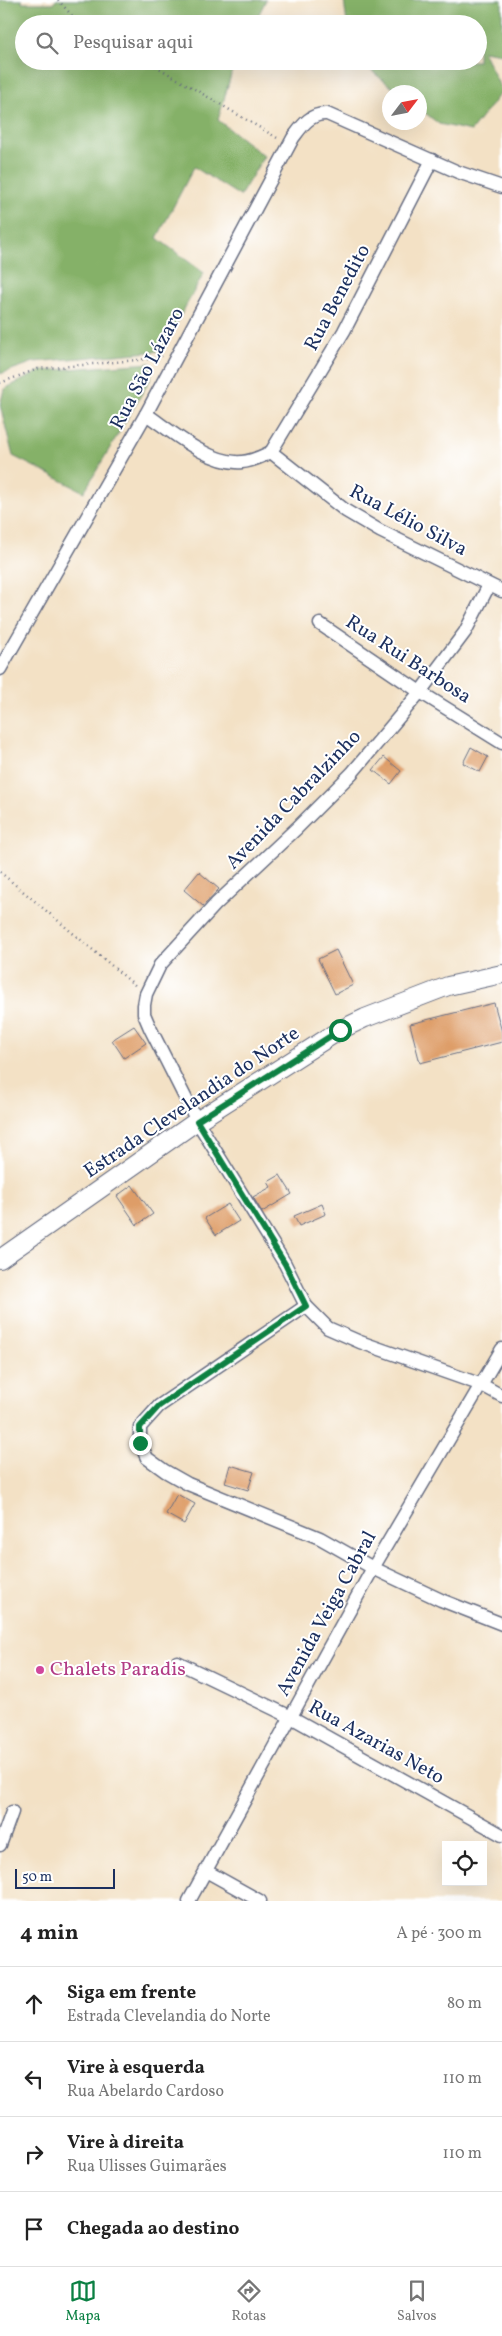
<!DOCTYPE html>
<html lang="pt">
<meta charset="utf-8">
<style>
body{margin:0;font-family:Vollkorn,serif;background:#f2f2f2;color:#222}
.controls{position:absolute;right:15px;bottom:15px;display:grid;overflow:hidden;border-radius:0px;box-shadow:0 5px 20px #0002}
.controls button{width:45px;height:45px;display:grid;place-items:center;padding:0;border:0;border-bottom:1px solid #e0e0e0;background:#fff;color:#222;font:25px sans-serif}
.compass{position:absolute;left:382px;top:85px;width:45px;height:45px;border-radius:50%;background:#fff;box-shadow:0 5px 20px #0002;rotate:58deg}
.scale{position:absolute;left:15px;bottom:12px;width:100px;box-sizing:border-box;padding-left:5px;border:2px solid #1b2f5e;border-top:0;font-size:14px;line-height:18px;white-space:nowrap;color:#1b2f5e;-webkit-text-stroke:4px #fff;paint-order:stroke}
.stop{position:absolute;width:15px;height:15px;margin:-11px;border:4px solid #0b8043;border-radius:50%;background:#fff}
.stop.end{background:#0b8043;border-color:#fff;box-shadow:0 1px 5px #0008}
.list{margin:0;padding:0;list-style:none}
h2{display:flex;justify-content:space-between;align-items:center;height:65px;margin:0;padding:0 20px;font-size:21px}
h2 small{font-size:16px;font-weight:400;color:#767676}
.list li{display:grid;grid-template-columns:32px 1fr auto;gap:15px;align-items:center;box-sizing:border-box;height:75px;padding:0 20px;border-top:1px solid #e0e0e0}
.list b{display:block;font-size:19px;white-space:nowrap}
.list p{margin:0;font-size:16px;white-space:nowrap;color:#767676}
.list em{font-size:16px;font-style:normal;color:#767676}
.icon{flex:none;width:28px;height:28px;fill:none;stroke:currentColor;stroke-width:2;stroke-linecap:round;stroke-linejoin:round}
.map{position:relative;flex:none;width:502px;height:1901px;overflow:hidden}
.search{position:absolute;background:#fff;box-shadow:0 5px 20px #0002;left:15px;right:15px;top:15px;height:55px;display:flex;align-items:center;gap:12px;box-sizing:border-box;padding:0 18px;border-radius:28px;color:#767676;font-size:19px}
.sheet{height:365px;background:#fff}
nav{display:flex;justify-content:space-around;align-items:center;box-sizing:border-box;height:70px;border-top:1px solid #e0e0e0;background:#fff;font-size:14px;color:#767676}
nav a{display:grid;justify-items:center;gap:2px}
nav .on{color:#0b8043}
.map>svg:first-child{display:block}
.forest{fill:#85b168;stroke:#507063}
.building{fill:#de9d67}
.lines{fill:none;stroke-linecap:round;stroke-linejoin:round}
.street-casing{stroke:#676d82;stroke-width:15}
.secondary-casing{stroke:#676d82;stroke-width:20}
.path{stroke:#676d82;stroke-width:2.5;stroke-dasharray:1 4;stroke-linecap:butt}
.street{stroke:#fff;stroke-width:12}
.secondary{stroke:#fff;stroke-width:18}
.route{stroke:#0b8043;stroke-width:6}
.hotel-dot{fill:#d1479c;stroke:#fff;stroke-width:2}
.labels{text-anchor:middle;dominant-baseline:central;stroke-width:4;stroke-linejoin:round;paint-order:stroke}
.street-label{font-size:20px;fill:#1b2f5e;stroke:#fff}
.hotel-label{font-size:20px;fill:#b23c85;stroke:#fff;text-anchor:start}
</style>
<div class="map">
<svg width="502" height="1901" viewBox="0 0 502 1901">
<rect width="100%" height="100%" fill="#fff"/>
<filter id="ink" filterUnits="userSpaceOnUse"><feTurbulence type="fractalNoise" baseFrequency=".02" numOctaves="2"/><feDisplacementMap in="SourceGraphic" scale="10" xChannelSelector="R" yChannelSelector="G"/><feConvolveMatrix kernelMatrix="1 2 1 2 8 2 1 2 1" color-interpolation-filters="sRGB"/></filter>
<filter id="wash" filterUnits="userSpaceOnUse"><feTurbulence type="fractalNoise" baseFrequency=".0096" numOctaves="4" result="noise"/><feDisplacementMap in="SourceGraphic" scale="20" xChannelSelector="R" yChannelSelector="G"/><feGaussianBlur stdDeviation="1.12" result="paint"/><feColorMatrix in="noise" values="0 0 0 0 0 0 0 0 0 0 0 0 0 0 0 0 0 1.4 0 .05"/><feComposite in="paint" operator="in"/></filter>
<g filter="url(#wash)">
<rect width="100%" height="100%" fill="#f3e1c5"/>
<!-- forest -->
<g class="forest">
<path d="M0,0h22v3h32l2,-3h210l-12,24h-230v37h211l-17,59 46,36 -24,40 -46,-29 -37,71 47,35 -43,78 -127,11 -34,12z"/>
<path d="M344,0h158v54l-19,-3 19,40 -31,40 -32,-7 -19,-15v-17h-22l-39,-31h119v-37h-131z"/>
<path d="M151,363v15l-67,114 -71,-36 -13,-51 4,-16 37,-18z"/>
</g>
<g id="blocks">
<!-- building -->
<g class="building">
<path d="M471,747l17,10 -8,15 -17,-9z"/>
<path d="M384,757l17,14 -10,13 -18,-14z"/>
<path d="M199,872l20,17 -16,17 -19,-16z"/>
<path d="M336,950l17,35 -18,9 -17,-35z"/>
<path d="M494,1003l8,29v10l-82,21 -10,-39z"/>
<path d="M134,1026l12,17 -22,15 -12,-18z"/>
<path d="M280,1175l12,19 -30,18 -9,-15 18,-10 -3,-5z"/>
<path d="M132,1185l21,29 -16,11 -20,-29z"/>
<path d="M228,1204l11,17 -23,14 -11,-17z"/>
<path d="M322,1204l4,10 -27,12 -5,-10z"/>
<path d="M230,1465l24,7 -6,18 -23,-7z"/>
<path d="M177,1494l18,10 -11,20 -18,-10z"/>
</g>
</g>
</g>
<g filter="url(#ink)">
<use href="#blocks" fill-opacity="0" stroke="#676d82" stroke-width="1"/>
<g class="lines">
<!-- street casing -->
<g class="street-casing">
<g id="street">
<path d="M146,414c25,17 64,51 96,48 10,-1 19,-5 29,-10"/>
<path d="M271,452l73,-121 88,-171"/>
<path d="M271,452l75,59 34,20 122,60"/>
<path d="M489,585l-24,47 -45,60 -68,81 -55,55 -81,76 -56,61 -14,29 -2,11v9l6,14 47,93 88,143 21,42 22,22 32,14 122,43 20,11"/>
<path d="M320,624l100,68 82,51"/>
<path d="M0,669l146,-255 147,-276c9,-12 17,-25 34,-24l131,58 44,15"/>
<path d="M306,1306l-147,100 -19,21v16l7,15 18,13 23,13 132,54 53,30 68,32 61,24"/>
<path d="M177,1662l114,55 211,118"/>
<path d="M0,1845l12,-33"/>
<path d="M206,1871l54,30"/>
<path d="M189,1901l184,-333 129,-219"/>
</g>
</g>
<!-- secondary casing -->
<g class="secondary-casing">
<path id="secondary" d="M0,1259l197,-138 143,-91 25,-12 83,-32 54,-12"/>
</g>
<!-- path -->
<g class="path">
<path d="M58,0l17,19 9,5"/>
<path d="M147,61l132,78"/>
<path d="M0,383l38,-14 121,-11 3,-2"/>
<path d="M0,872l137,115"/>
</g>
<!-- street -->
<use href="#street" class="street"/>
<!-- secondary -->
<use href="#secondary" class="secondary"/>
</g>
</g>
<g class="lines" filter="url(#ink)">
<!-- route -->
<path class="route" d="M140,1443v-16l19,-21 147,-100 -21,-42 -88,-143 143,-91"/>
</g>
<!-- markers -->
<circle class="hotel-dot" cx="40" cy="1670" r="5"/>
<g class="labels">
<!-- street labels -->
<g class="street-label">
<text transform="translate(338 298) rotate(-62)">Rua Benedito</text>
<text transform="translate(148 369) rotate(-62)">Rua São Lázaro</text>
<text transform="translate(408 521) rotate(28)">Rua Lélio Silva</text>
<text transform="translate(408 660) rotate(33)">Rua Rui Barbosa</text>
<text transform="translate(294 800) rotate(-46)">Avenida Cabralzinho</text>
<text transform="translate(192 1103) rotate(-34)">Estrada Clevelandia do Norte</text>
<text transform="translate(327 1614) rotate(-61)">Avenida Veiga Cabral</text>
<text transform="translate(376 1743) rotate(29)">Rua Azarias Neto</text>
</g>
<!-- hotel labels -->
<g class="hotel-label">
<text x="50" y="1670">Chalets Paradis</text>
</g>
</g>
</svg>
<div class="controls">
<button><svg class="icon" aria-label="locate" viewBox="0 0 24 24"><circle cx="12" cy="12" r="6"/><path d="M12 2v4M12 18v4M2 12h4M18 12h4"/></svg></button>
</div>
<svg class="compass" viewBox="-18 -18 36 36"><path d="M0-13l5 13h-10z" fill="#e53935"/><path d="M0 13l5-13h-10z" fill="#767676"/></svg>
<div class="scale">50 m</div>
<div class="stop" style="left:340px;top:1030px"></div>
<div class="stop end" style="left:140px;top:1443px"></div>
<div class="search"><svg class="icon" aria-label="search" viewBox="0 0 24 24"><circle cx="10" cy="10" r="6"/><path d="M15 15l6 6"/></svg>Pesquisar aqui</div>
</div>
<section class="sheet">
<h2>4 min<small>A pé · 300 m</small></h2>
<ul class="list">
<li><svg class="icon" aria-label="ahead" viewBox="0 0 24 24"><path d="M12 20V5M6 11l6-6 6 6"/></svg><div><b>Siga em frente</b><p>Estrada Clevelandia do Norte</p></div><em>80 m</em></li>
<li><svg class="icon" aria-label="left" viewBox="0 0 24 24"><path d="M17 20v-9H6M10 6l-5 5 5 5"/></svg><div><b>Vire à esquerda</b><p>Rua Abelardo Cardoso</p></div><em>110 m</em></li>
<li><svg class="icon" aria-label="right" viewBox="0 0 24 24"><path d="M7 20v-9h11M14 6l5 5-5 5"/></svg><div><b>Vire à direita</b><p>Rua Ulisses Guimarães</p></div><em>110 m</em></li>
<li><svg class="icon" aria-label="arrive" viewBox="0 0 24 24"><path d="M6 21V4h12l-3 4 3 4H6"/></svg><div><b>Chegada ao destino</b></div></li>
</ul>
</section>
<nav>
<a class="on"><svg class="icon" aria-label="map" viewBox="0 0 24 24"><path d="M3 6l6-2 6 2 6-2v14l-6 2-6-2-6 2zM9 4v14M15 6v14"/></svg>Mapa</a>
<a><svg class="icon" aria-label="directions" viewBox="0 0 24 24"><path d="M12 3l9 9-9 9-9-9zM9 14v-3h6M13 9l2 2-2 2"/></svg>Rotas</a>
<a><svg class="icon" aria-label="saved" viewBox="0 0 24 24"><path d="M7 4h10v16l-5-4-5 4z"/></svg>Salvos</a>
</nav>
